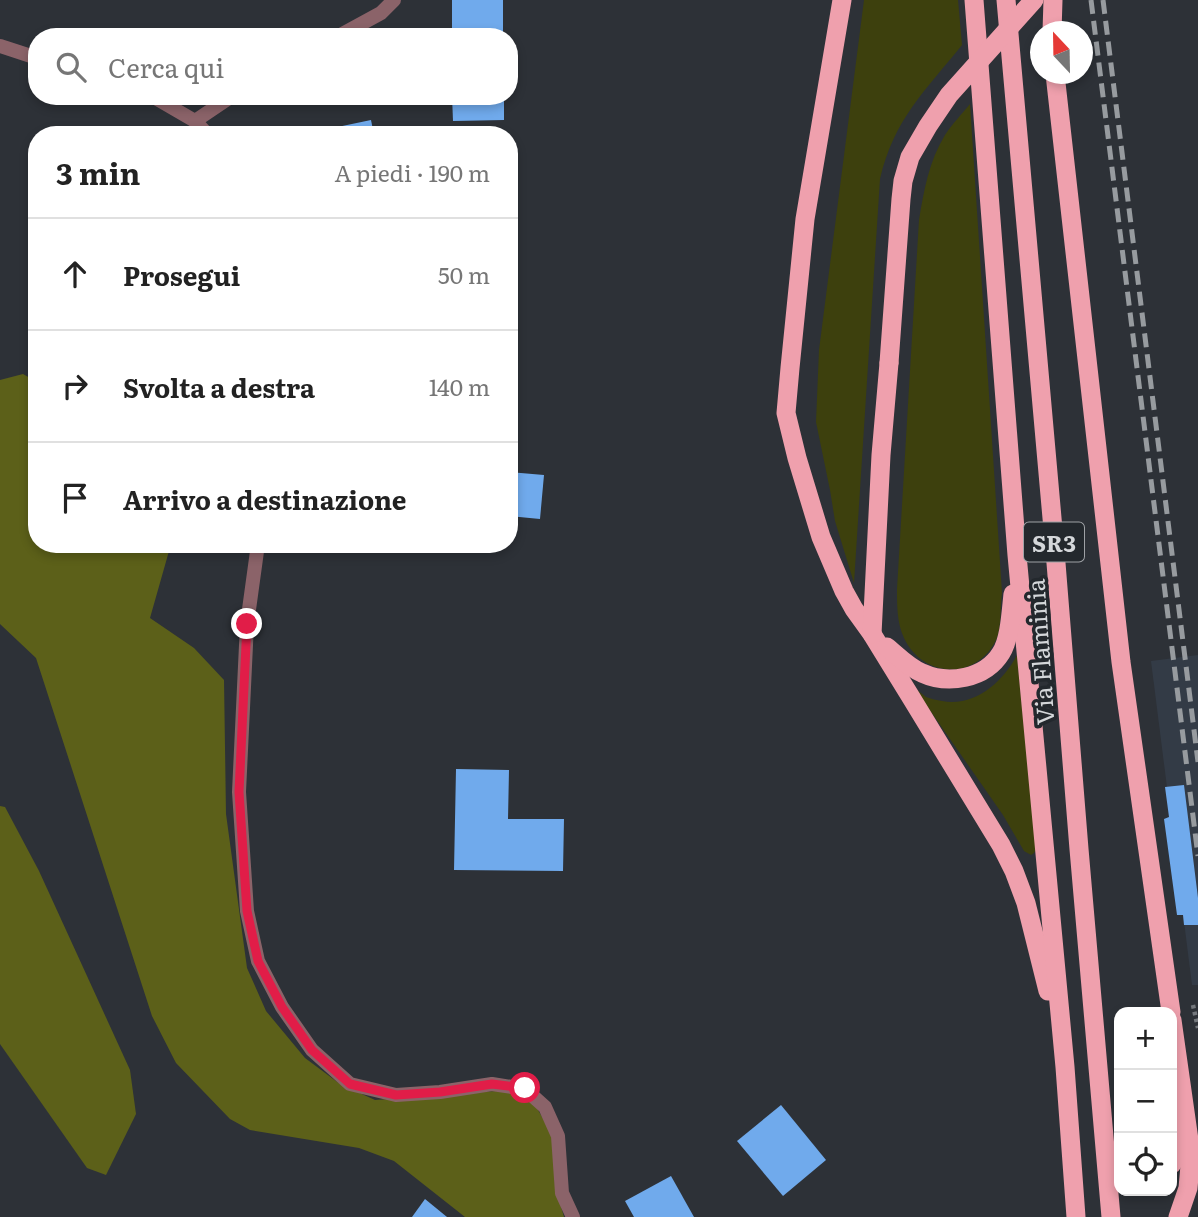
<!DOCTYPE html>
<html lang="it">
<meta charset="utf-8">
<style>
body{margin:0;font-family:Literata,serif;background:#f2f2f2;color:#222}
.controls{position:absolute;right:21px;bottom:21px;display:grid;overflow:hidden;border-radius:14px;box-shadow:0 4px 10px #0003}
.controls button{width:63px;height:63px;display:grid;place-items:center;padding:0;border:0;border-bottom:2px solid #e0e0e0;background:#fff;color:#222;font:35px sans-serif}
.compass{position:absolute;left:1030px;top:21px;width:63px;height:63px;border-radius:50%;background:#fff;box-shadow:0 4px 10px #0003;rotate:338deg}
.stop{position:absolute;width:21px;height:21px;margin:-16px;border:5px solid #e11d48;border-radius:50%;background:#fff}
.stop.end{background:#e11d48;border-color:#fff;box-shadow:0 2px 7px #0008}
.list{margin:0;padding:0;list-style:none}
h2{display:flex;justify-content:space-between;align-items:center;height:91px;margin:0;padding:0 28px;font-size:30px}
h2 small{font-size:23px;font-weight:400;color:#767676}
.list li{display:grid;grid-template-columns:46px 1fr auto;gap:21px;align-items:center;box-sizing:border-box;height:112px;padding:0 28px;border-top:2px solid #e0e0e0}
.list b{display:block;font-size:26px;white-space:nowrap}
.list em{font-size:23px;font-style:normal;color:#767676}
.icon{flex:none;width:38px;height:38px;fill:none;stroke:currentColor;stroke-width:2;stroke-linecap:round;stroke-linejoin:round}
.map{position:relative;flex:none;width:1198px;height:1217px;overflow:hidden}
.search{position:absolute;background:#fff;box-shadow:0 4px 10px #0003;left:28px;top:28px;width:490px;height:77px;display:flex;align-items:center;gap:18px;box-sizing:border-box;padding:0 24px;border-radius:28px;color:#767676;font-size:26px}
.panel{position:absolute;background:#fff;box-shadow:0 4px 10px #0003;left:28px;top:126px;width:490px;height:427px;border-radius:28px}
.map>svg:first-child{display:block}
.built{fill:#333b46}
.green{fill:#3d400d}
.forest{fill:#5c6019}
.building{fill:#70aaec}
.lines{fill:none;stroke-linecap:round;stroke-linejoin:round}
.path{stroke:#74787d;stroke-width:4.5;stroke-dasharray:3.5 3.5;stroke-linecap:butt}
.service{stroke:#8b6369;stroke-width:14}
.minor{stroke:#8b6369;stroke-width:14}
.trunk{stroke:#efa0ad;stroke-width:19}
.rail{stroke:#979b9f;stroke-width:5;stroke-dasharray:14 7;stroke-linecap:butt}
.trunk-bridge{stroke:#efa0ad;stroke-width:19}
.route{stroke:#e11d48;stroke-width:9}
.labels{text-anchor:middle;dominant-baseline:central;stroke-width:7;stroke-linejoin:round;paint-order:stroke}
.shield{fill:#23282d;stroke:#9fa2a6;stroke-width:2}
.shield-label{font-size:23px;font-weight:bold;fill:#d4d7da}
.street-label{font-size:24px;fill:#d4d7da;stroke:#23282d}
</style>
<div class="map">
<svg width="1198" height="1217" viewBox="0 0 1198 1217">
<rect width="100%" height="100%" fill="#2d3137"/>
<!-- built -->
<path class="built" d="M1198,655v330h-6l-41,-324z"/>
<!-- green -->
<g class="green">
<path d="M864,0h94l4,45c-37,46 -68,74 -82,134l-26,404 -19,-62 -5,-31 -14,-68 3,-72z"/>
<path d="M970,104l32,489c-2,13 0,38 -7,49 -21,39 -73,35 -91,-4 -7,-15 -7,-32 -7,-49l22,-369c5,-30 10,-59 26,-85 7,-11 17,-21 25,-31z"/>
<path d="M1017,655l19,194 -2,4 -3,2 -7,-4 -21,-36 -90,-129c4,4 9,8 13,11 5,2 11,3 16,4 33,6 61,-19 75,-46z"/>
</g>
<!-- forest -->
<g class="forest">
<path d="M23,374l14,8v162h134l-21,74 44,30 30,32 2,134 21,154 19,43 39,47 35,26 35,16 136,-10 23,13 19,33 2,50 9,31h-99l-71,-56 -35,-13 -109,-18 -20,-11 -54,-56 -24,-47 -116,-358 -36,-34v-244z"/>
<path d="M0,806l5,1 34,64 91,199 6,44 -30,61 -19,-7 -87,-124z"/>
</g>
<!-- building -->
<g class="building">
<rect x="452" y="0" width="51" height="37"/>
<path d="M452,96h52v24l-51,1z"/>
<path d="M371,120l3,15h-69l-1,-1z"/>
<path d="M509,472l35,3 -4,44 -31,-3z"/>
<path d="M456,769l53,1 -1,49h56l-1,52 -109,-1z"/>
<path d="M1184,785l14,113v27h-14l-1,-10h-6l-13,-96 5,-2 -4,-30z"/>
<path d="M781,1105l45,55 -43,36 -46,-55z"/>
<path d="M671,1176l23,41h-60l-9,-16z"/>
<path d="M425,1199l22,18h-35z"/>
</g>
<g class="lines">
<!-- path -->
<path class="path" d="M1193,1005l5,23"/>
<!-- service -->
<g class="service">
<path d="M0,46l37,12"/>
<path d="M152,96l43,25 13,14"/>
<path d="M258,544l-11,80 -8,168 8,119 11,50 24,46 30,43 38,34 46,11 44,-3 52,-8 33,5 20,18 13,29 4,57 11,24"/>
</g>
<!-- minor -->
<g class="minor">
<path d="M337,37l44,-24 13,-13"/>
<path d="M195,121l37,-25"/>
</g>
<!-- trunk -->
<g class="trunk">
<path d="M842,0l-37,219 -15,149 -4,45 11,45 24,79 23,54 10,18 18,25 40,65 89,146 13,26 12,32 22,88"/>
<path d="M974,0l43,555 48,512 11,150"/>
<path d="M1006,0l50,563 23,286 32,368"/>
<path d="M1052,32l1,-32"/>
<path d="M1055,74l66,588 50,350"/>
<path d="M872,634l9,-179 8,-92"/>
<path d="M887,647c11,9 21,20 35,26 26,12 63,6 79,-20 9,-14 10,-42 12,-59"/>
<path d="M1172,1020l19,134 -3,34 -10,29"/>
<path d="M1172,1164l8,-17 2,-18"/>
</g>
<!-- rail -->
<g class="rail">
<path d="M1091,0l107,856"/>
<path d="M1103,0l95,762"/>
</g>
<!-- trunk-bridge -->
<path class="trunk-bridge" d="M889,363l12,-164 2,-18 7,-24 18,-31 21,-31 85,-95"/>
</g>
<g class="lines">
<!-- route -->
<path class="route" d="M247,624l-8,168 8,119 11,50 24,46 30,43 38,34 46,11 44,-3 52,-8 33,4"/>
</g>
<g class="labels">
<!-- shield labels -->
<rect class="shield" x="1024" y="522.5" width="60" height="39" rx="5"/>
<g class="shield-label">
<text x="1054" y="542">SR3</text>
</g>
<!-- street labels -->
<g class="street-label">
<text transform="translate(1039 652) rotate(-94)">Via Flaminia</text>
</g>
</g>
</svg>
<div class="controls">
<button>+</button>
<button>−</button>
<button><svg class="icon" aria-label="locate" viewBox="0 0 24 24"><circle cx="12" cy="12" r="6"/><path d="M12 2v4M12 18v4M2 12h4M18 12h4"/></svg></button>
</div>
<svg class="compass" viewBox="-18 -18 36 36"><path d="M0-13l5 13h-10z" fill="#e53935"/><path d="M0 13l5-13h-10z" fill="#767676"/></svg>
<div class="stop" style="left:525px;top:1088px"></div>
<div class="stop end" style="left:247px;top:624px"></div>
<div class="search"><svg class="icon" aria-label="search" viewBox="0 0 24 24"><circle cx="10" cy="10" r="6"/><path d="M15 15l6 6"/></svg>Cerca qui</div>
<section class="panel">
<h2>3 min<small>A piedi · 190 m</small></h2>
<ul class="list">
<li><svg class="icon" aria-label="ahead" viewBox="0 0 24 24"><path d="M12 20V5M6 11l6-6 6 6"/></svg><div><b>Prosegui</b></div><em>50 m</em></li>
<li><svg class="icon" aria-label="right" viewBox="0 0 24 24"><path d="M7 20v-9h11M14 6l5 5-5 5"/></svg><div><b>Svolta a destra</b></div><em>140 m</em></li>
<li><svg class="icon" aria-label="arrive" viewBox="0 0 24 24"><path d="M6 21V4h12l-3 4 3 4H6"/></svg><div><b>Arrivo a destinazione</b></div></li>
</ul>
</section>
</div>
